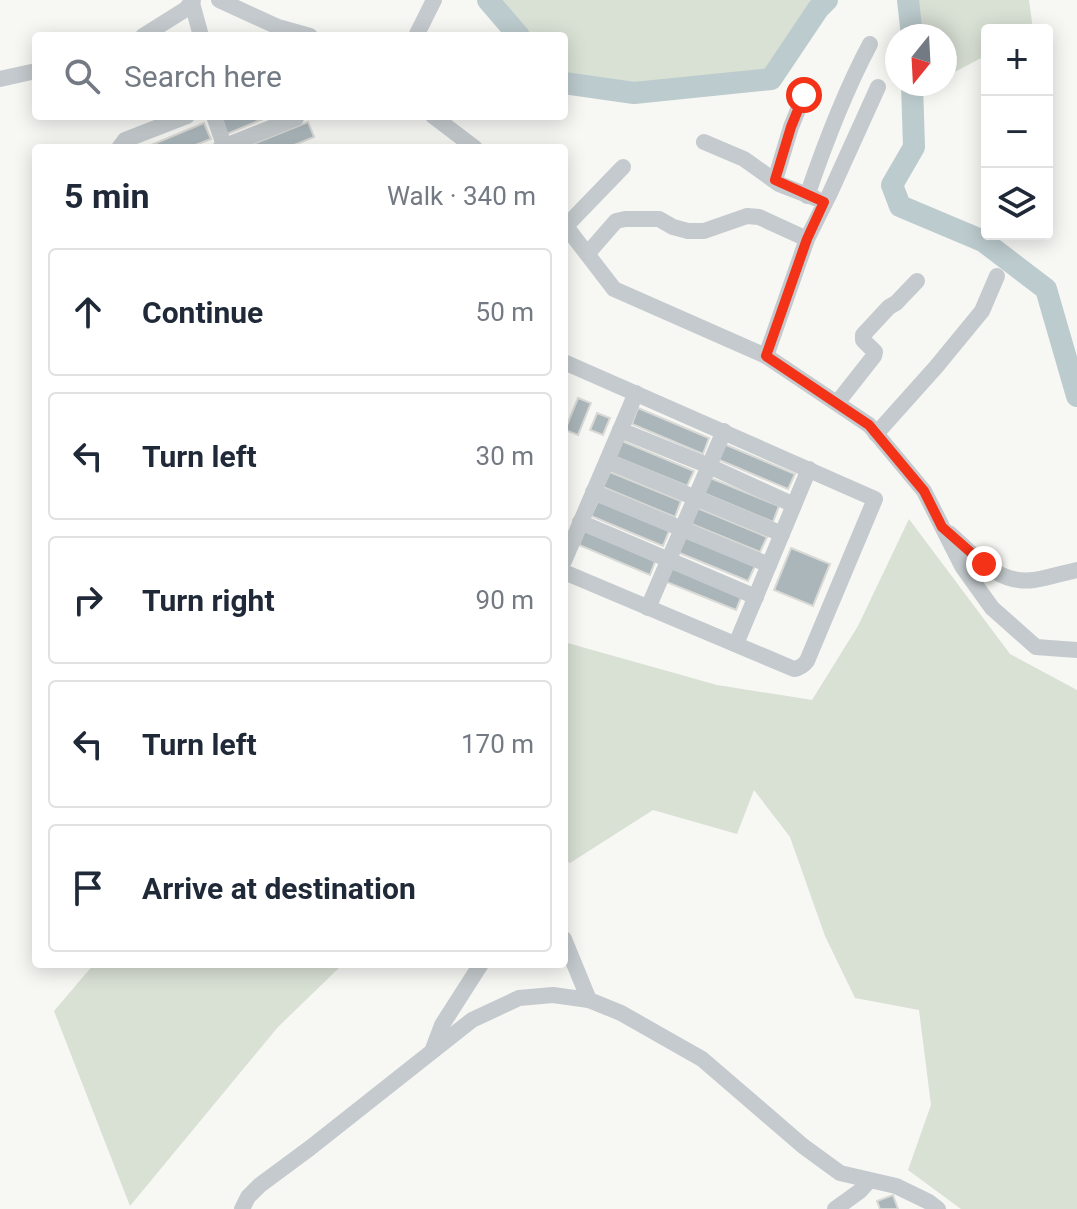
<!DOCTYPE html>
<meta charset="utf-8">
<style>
body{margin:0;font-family:Roboto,sans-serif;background:#f6f6f7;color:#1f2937}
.controls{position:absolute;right:24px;top:24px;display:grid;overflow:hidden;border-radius:8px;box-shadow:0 4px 20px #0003}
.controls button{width:72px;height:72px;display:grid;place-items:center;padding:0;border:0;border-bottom:2px solid #e0e1e3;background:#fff;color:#1f2937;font:40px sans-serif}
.compass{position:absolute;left:885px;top:24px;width:72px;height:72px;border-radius:50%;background:#fff;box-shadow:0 4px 20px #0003;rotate:198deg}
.stop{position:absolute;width:24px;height:24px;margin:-18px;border:6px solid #f33218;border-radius:50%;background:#fff}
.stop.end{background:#f33218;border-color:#fff;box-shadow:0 2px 8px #0008}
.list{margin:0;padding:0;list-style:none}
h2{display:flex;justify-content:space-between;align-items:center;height:104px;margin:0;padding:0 32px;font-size:34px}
h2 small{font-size:26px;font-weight:400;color:#747a83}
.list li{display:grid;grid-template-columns:52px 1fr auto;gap:24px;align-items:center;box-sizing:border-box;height:128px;margin:0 16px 16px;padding:0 16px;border:2px solid #e0e1e3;border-radius:8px}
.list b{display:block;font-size:30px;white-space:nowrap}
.list em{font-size:26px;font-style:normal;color:#747a83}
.icon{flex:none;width:44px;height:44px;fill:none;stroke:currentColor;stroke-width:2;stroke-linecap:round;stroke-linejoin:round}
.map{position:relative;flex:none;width:1077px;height:1209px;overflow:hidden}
.search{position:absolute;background:#fff;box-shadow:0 4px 20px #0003;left:32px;top:32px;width:536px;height:88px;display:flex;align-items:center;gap:20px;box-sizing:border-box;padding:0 28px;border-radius:8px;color:#747a83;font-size:30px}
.panel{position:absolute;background:#fff;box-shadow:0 4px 20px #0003;left:32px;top:144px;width:536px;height:824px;border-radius:8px}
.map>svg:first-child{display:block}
.green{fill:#d9e0d4}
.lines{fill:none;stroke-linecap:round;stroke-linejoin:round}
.river{stroke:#bccbce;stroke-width:22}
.building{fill:#aab6ba;stroke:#d9d9d6;stroke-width:2}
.minor{stroke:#c4cacd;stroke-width:16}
.route{stroke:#f33218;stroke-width:10}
</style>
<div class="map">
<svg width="1077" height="1209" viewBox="0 0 1077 1209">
<rect width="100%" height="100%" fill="#f7f7f4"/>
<!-- green -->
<g class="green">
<path d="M488,0h339l-9,9 -47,70 -137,14 -70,-10v-47h-45z"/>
<path d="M908,0h121l4,30h-46v25l-42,22v-41h-33z"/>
<path d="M909,519l101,135 67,36v519h-116l-53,-39 23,-65 -12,-95 -64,-12 -30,-62 -35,-99 -36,-47 -17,44 -84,-24 -83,53 -6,-3v-218l153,43 95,15 46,-74z"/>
<path d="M94,964h249l-65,63 -148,179 -76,-195z"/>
</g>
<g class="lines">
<!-- river -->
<g class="river">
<path d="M488,0l31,36"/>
<path d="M908,0l4,36"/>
<path d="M564,83l70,10 137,-14 47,-70 9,-9"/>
<path d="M912,84l2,63 -22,38 8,21 83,35 63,48 31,107"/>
</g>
</g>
<!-- building -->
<g class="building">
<path d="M227,116h43l-43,18 -7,-15z"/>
<path d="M308,122l6,15 -27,11h-44z"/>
<path d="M204,123l7,16 -23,9h-44z"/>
<path d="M578,398l13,5 -13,32 -13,-5z"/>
<path d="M638,408l71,30 -6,16 -71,-30z"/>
<path d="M597,413l13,5 -7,17 -13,-5z"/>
<path d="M622,441l72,30 -7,15 -71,-29z"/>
<path d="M724,444l71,30 -7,15 -71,-30z"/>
<path d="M610,472l71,29 -6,16 -72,-30z"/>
<path d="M708,477l71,29 -6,16 -72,-30z"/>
<path d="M598,501l71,30 -6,15 -72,-30z"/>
<path d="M695,507l72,30 -7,15 -71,-29z"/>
<path d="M585,530l71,29 -6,16 -71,-30z"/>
<path d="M683,536l72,30 -7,15 -71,-29z"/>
<path d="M791,548l39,16 -17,42 -39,-16z"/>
<path d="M671,565l71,30 -6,15 -72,-29z"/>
<path d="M893,1195l5,14h-18l-3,-8z"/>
</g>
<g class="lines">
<!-- minor -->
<g class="minor">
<path d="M219,0l59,27 32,9"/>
<path d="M192,3l9,33"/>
<path d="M143,36l43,-27 7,-9"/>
<path d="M416,36l18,-36"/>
<path d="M0,79l36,-8"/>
<path d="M214,116l11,32"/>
<path d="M433,116l42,32"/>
<path d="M704,142l40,17 35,25 36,14"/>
<path d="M119,148l6,-8 62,-24"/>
<path d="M220,148l76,-30"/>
<path d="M775,180l16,-53 13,-32"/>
<path d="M807,196c18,-53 37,-103 63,-152"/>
<path d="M564,224l50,65 152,67 103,69 55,66 38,75 30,42 44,39 41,3"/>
<path d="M566,226l57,-59"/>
<path d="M588,253l28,-32 9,-2h34l14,8 15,4h16l43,-15 12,1 48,22"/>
<path d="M766,356l41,-117 23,-46 48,-106"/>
<path d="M564,362l311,137 -68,162c-4,5 -7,7 -13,8l-230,-97"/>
<path d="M837,403l37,-47 1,-4 -12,-12v-5l26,-28 7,-4 21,-22"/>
<path d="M620,430l89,36 85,39"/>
<path d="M876,434l60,-67 46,-56 15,-35"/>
<path d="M607,461l175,73"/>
<path d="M593,492l176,73"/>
<path d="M580,522l176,75"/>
<path d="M949,533c25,22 49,52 85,47 14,-2 29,-7 43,-10"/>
<path d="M564,561l72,-168"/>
<path d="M648,608l76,-177"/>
<path d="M736,644l73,-175"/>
<path d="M564,939l25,61"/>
<path d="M433,1049l9,-24 39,-61"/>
<path d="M242,1209l6,-12 12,-12 50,-37 162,-128 47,-22 34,-3 36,5 32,13 81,46 101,87 37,27 56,13 33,16 9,7"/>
<path d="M835,1209l25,-18 9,-10"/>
</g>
</g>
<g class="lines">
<!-- route -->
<path class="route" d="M804,95l-13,32 -16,53 49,22 -17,37 -41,117 103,69 55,66 18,36 42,37"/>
</g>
</svg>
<div class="controls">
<button>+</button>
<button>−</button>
<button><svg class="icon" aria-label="layers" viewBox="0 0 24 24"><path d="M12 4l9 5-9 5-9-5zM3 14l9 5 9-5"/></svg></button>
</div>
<svg class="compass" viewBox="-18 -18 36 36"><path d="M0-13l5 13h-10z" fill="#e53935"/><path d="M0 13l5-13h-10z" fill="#747a83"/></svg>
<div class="stop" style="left:804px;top:95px"></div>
<div class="stop end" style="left:984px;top:564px"></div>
<div class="search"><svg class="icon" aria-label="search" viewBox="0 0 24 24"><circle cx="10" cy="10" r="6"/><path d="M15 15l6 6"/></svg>Search here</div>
<section class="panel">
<h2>5 min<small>Walk · 340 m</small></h2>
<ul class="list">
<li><svg class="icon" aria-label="ahead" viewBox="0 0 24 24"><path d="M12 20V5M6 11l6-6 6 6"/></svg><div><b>Continue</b></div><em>50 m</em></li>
<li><svg class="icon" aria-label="left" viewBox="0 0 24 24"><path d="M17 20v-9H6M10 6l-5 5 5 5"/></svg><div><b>Turn left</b></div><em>30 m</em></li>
<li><svg class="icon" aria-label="right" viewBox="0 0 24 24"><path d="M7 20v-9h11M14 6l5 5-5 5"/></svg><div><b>Turn right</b></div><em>90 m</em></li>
<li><svg class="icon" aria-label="left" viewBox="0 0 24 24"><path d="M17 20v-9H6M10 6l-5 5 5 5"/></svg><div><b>Turn left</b></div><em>170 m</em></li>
<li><svg class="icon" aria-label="arrive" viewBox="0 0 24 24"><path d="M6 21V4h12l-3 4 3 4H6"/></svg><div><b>Arrive at destination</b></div></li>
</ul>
</section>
</div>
